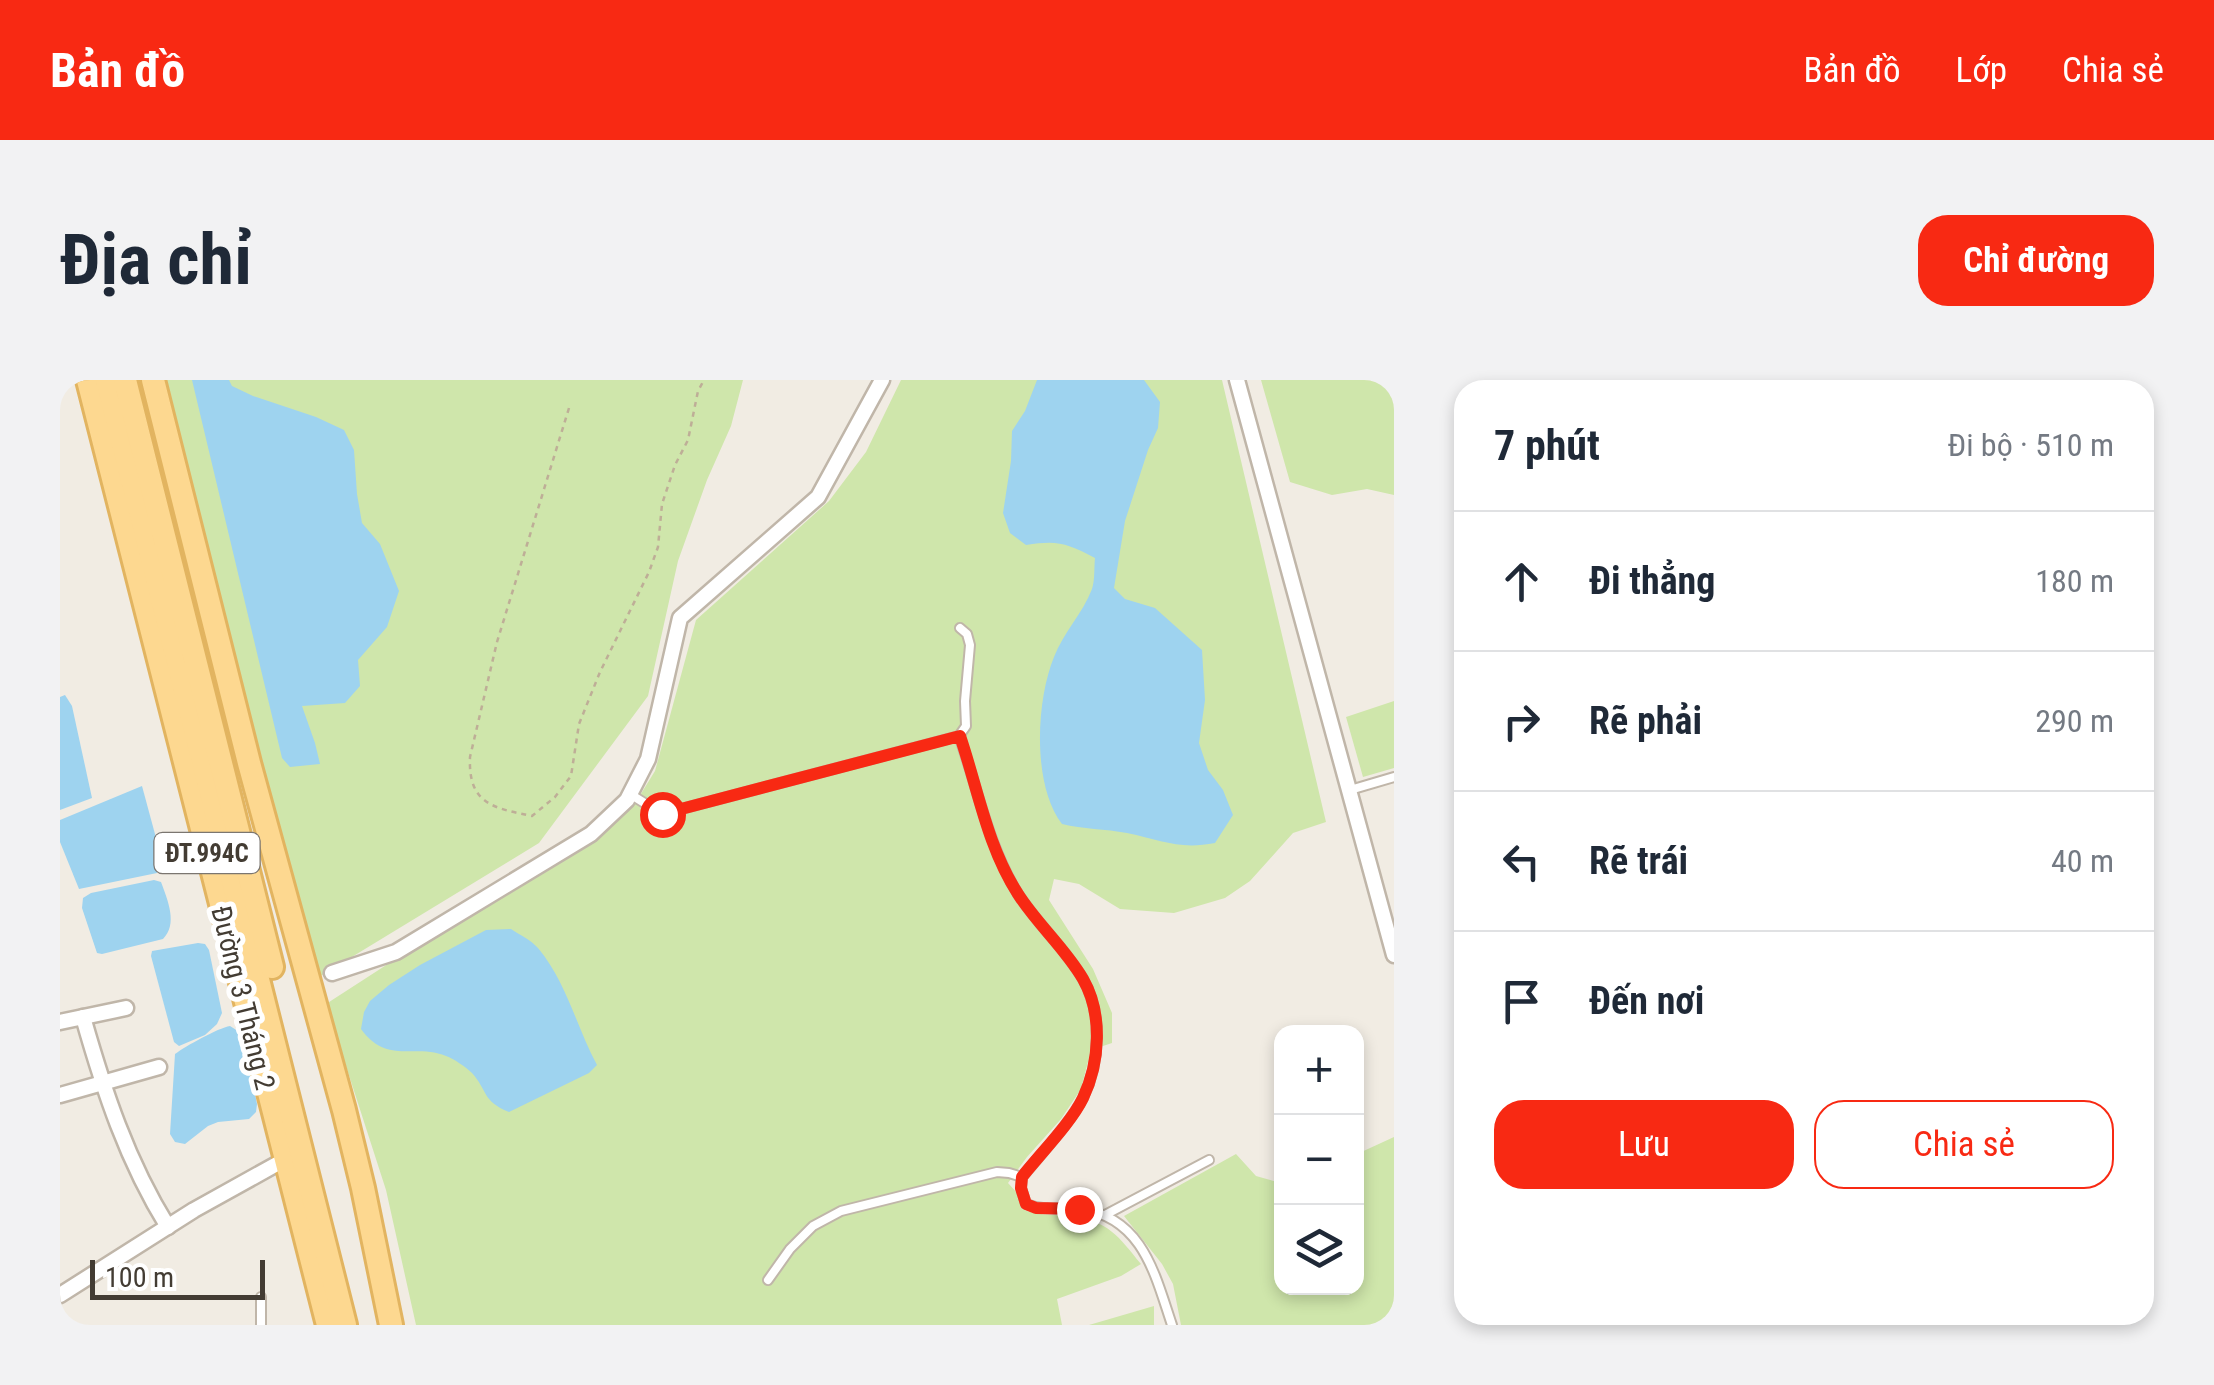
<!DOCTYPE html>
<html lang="vi">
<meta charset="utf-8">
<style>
body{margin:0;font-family:"Roboto Condensed",sans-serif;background:#f2f2f3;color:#1f2937}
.controls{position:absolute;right:30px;bottom:30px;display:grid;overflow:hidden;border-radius:20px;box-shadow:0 5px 15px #0003}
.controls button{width:90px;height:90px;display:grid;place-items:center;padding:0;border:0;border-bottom:2px solid #e0e1e3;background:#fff;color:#1f2937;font:50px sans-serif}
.scale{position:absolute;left:30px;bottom:25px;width:175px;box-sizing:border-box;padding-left:10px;border:5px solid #433c33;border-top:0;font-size:28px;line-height:35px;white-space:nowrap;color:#433c33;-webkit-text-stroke:8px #fff;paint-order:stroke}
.stop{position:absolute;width:30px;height:30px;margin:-22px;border:8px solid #f82913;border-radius:50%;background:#fff}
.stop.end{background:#f82913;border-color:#fff;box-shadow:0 2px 10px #0008}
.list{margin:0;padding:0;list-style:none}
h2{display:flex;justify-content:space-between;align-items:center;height:130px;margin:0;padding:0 40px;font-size:42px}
h2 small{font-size:32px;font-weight:400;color:#747a83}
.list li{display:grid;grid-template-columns:65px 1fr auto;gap:30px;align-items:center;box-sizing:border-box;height:140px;padding:0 40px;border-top:2px solid #e0e1e3}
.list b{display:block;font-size:38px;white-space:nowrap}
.list em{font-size:32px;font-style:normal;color:#747a83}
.actions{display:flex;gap:20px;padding:30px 40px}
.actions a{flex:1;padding:22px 0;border:2px solid #f82913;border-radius:30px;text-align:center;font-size:35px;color:#f82913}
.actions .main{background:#f82913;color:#fff}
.icon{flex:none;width:55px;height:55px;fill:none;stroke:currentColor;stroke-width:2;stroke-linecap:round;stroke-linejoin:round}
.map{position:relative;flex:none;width:1334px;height:945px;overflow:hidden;border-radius:30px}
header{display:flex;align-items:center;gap:60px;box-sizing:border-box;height:140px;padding:0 50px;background:#f82913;color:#fff}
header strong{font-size:48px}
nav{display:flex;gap:55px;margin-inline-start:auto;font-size:35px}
.intro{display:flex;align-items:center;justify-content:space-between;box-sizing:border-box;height:240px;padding:0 60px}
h1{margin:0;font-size:70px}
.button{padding:25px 45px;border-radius:30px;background:#f82913;color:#fff;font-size:35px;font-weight:700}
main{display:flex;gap:60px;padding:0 60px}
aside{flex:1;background:#fff;border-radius:30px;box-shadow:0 5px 15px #0003}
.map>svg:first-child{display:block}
.green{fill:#cfe6ab}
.water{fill:#9ed3ef}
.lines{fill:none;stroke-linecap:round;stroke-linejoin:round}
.service-casing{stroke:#c0b6a9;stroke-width:12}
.minor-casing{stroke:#c0b6a9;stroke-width:19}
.primary-casing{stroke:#e2b460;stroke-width:28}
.path{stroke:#beae97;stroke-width:2.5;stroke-dasharray:5 5;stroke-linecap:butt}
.service{stroke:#fff;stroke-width:8}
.minor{stroke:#fff;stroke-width:14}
.primary{stroke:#fdd890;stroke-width:22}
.route{stroke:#f82913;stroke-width:12}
.labels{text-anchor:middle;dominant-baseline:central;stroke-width:10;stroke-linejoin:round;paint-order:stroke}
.shield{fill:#fff;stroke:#7b7670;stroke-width:2.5}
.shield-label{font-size:25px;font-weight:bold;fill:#433c33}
.street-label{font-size:28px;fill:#433c33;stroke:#fff}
</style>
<header>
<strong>Bản đồ</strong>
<nav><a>Bản đồ</a><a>Lớp</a><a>Chia sẻ</a></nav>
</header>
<div class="intro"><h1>Địa chỉ</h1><a class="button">Chỉ đường</a></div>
<main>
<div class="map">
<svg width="1334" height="945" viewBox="0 0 1334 945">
<rect width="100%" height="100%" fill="#f1ece3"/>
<!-- green -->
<g class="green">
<path d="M102,0h581l-12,46 -24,54 -29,81 -30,135 -109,147 -225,137z"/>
<path d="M841,0h321l104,442 -33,11 -43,48 -25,17 -51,15 -54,-4 -41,-25 -25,-5 -5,21 44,69 19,44v30l-21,7 -10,39 -20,30 -34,38 -19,26 11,12 3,14c15,7 31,5 48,7 39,5 48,20 71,48l-20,12 -64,23 5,26h-646l-30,-135 -60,-186 308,-199 21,-34 41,-151 133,-119 37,-49z"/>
<path d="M1201,0h133v115l-27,-6 -35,6 -42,-13z"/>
<path d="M1334,321v67l-31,9 -17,-60z"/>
<path d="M1334,757v188h-213l-8,-41 -11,-20 -38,-48 112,-62 20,22 25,7 1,105h74l1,-134z"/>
<path d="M1094,926v19h-65z"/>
</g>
<!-- water -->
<g class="water">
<path d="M132,0h37l3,6 21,10 63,21 28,13 10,20 3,44 5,29 18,21 19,47 -12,36 -29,33 2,26 -15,17 -43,3 13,37 5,21 -30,3 -8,-9z"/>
<path d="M977,0h107l16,22 -2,26 -10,22 -23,71 -11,67 11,11 30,9 47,42 3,50 -6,43 9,27 15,20 10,25 -18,28c-36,7 -54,-3 -88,-10 -22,-4 -44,-4 -65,-9 -30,-39 -26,-123 -8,-167 9,-24 29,-44 38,-68 3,-9 2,-22 3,-31 -29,-15 -37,-18 -69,-13l-16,-12 -7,-20 8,-52 1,-30 13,-20z"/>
<path d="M5,315l7,11 20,92 -32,12v-113z"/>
<path d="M82,406l20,74 -5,13 -78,16 -19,-47v-22z"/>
<path d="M94,500l7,2c7,19 17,42 2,57l-61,15 -5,-1 -15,-45 1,-10 8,-5z"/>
<path d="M451,549c9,6 20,11 27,19 29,35 38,78 59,117l-8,8 -80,39c-27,-11 -21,-21 -37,-39 -6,-6 -18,-14 -26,-17 -32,-13 -59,9 -85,-27l3,-17 6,-11 19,-16 31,-20 66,-35z"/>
<path d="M138,563l7,1 4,6 13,63 -5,11 -12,11 -26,11 -5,-4 -23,-86 1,-5z"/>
<path d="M170,646l11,7 3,6 13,65 -1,8 -7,7 -31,3 -10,4 -23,18 -10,-2 -5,-8 5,-80c11,-8 43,-26 55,-28z"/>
</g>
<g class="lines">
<!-- service casing -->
<g class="service-casing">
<g id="service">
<path d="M900,248l7,6 3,11 -5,56 1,25 -7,10c19,53 29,109 59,158 19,30 47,54 65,85 20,35 17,84 0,119 -12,24 -43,57 -61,79l-1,11 5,16c17,7 36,3 54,5 63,8 75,66 92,116"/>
<path d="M1290,410l44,-13"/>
<path d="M570,414l32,20 297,-78"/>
<path d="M1045,835l104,-55"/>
<path d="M708,900l22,-31 23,-23 28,-15 156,-39 12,1 13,4"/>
<path d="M201,917v28"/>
</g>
</g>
<!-- minor casing -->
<g class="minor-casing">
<g id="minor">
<path d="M1177,0l157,575"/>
<path d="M272,593l64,-21 195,-118 36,-34 21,-41 32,-141 138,-121 64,-117"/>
<path d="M23,637c21,74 44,144 85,210"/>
<path d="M0,642l66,-14"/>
<path d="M0,715l99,-28"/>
<path d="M0,915l134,-85 90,-50 10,-1"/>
</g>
</g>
<!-- primary casing -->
<g class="primary-casing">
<g id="primary">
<path d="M28,0l240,945"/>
<path d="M47,0l238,945"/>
<path d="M65,0l147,587"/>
<path d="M93,0l96,383 95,347 19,78 28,137"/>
</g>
</g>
<!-- path -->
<path class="path" d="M509,28l-72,234 -27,115c-2,47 23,51 62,59l23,-19 16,-21 8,-52 21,-52 49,-100 9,-25 4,-43 13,-39 13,-25 10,-49 6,-11"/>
<!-- service -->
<use href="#service" class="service"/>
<!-- minor -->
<use href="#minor" class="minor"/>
<!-- primary -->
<use href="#primary" class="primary"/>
</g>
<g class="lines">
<!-- route -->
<path class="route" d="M602,434l298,-78c18,53 27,110 58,158 19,30 47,54 65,85 20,35 17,83 0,119 -12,25 -43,56 -61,79l-1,11 5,16 10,4 43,1"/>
</g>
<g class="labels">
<!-- shield labels -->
<rect class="shield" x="94.5" y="453" width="105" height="40" rx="8"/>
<g class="shield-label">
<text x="147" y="473">ĐT.994C</text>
</g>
<!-- street labels -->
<g class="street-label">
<text transform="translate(183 618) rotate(76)">Đường 3 Tháng 2</text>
</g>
</g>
</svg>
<div class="controls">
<button>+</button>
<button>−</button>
<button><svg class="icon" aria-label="layers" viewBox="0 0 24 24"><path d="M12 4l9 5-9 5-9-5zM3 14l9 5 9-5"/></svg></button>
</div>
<div class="scale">100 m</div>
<div class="stop" style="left:602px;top:434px"></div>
<div class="stop end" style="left:1019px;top:829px"></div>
</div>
<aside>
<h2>7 phút<small>Đi bộ · 510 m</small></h2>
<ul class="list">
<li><svg class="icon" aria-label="ahead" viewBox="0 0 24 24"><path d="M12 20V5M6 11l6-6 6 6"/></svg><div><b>Đi thẳng</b></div><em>180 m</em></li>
<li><svg class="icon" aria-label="right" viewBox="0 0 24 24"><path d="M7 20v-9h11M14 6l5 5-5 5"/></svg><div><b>Rẽ phải</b></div><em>290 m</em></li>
<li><svg class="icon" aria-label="left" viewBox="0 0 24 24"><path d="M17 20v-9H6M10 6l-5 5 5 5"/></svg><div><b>Rẽ trái</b></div><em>40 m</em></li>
<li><svg class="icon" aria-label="arrive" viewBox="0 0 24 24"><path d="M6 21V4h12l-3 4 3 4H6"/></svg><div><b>Đến nơi</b></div></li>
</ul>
<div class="actions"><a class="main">Lưu</a><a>Chia sẻ</a></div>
</aside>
</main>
